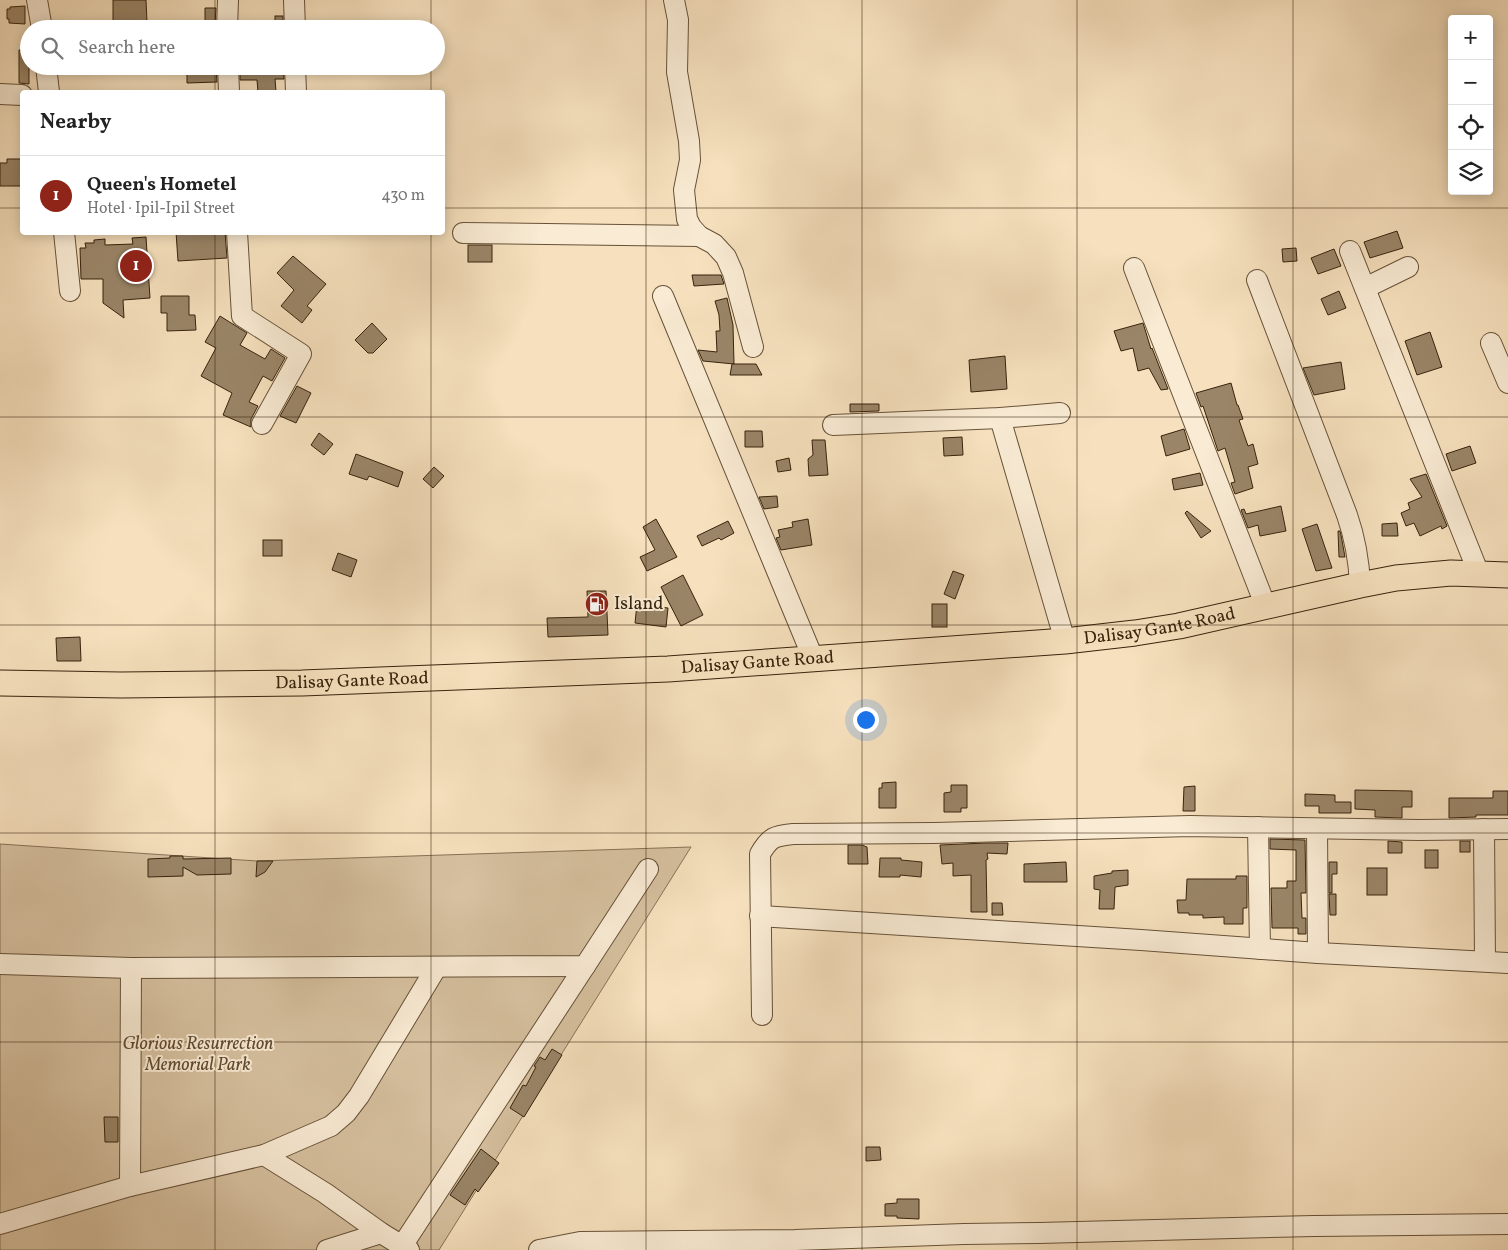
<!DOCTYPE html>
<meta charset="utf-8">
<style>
body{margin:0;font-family:Vollkorn,serif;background:#f6f6f6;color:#222}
.controls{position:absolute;right:15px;top:15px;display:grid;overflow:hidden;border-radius:5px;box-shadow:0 2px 12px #0003}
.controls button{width:45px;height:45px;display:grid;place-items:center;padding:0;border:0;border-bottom:1px solid #e0e0e0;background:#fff;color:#222;font:25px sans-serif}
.you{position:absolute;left:865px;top:719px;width:18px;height:18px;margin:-12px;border:4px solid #fff;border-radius:50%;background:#1a73e8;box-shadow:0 0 0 8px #1a73e833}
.badge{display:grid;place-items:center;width:32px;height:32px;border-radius:50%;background:#8f2418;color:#fff;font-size:16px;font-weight:700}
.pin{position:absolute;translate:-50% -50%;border:2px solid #fff;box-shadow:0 1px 5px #0006}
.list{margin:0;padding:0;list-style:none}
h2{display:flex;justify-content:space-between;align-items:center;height:65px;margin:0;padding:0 20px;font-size:21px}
h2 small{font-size:16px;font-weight:400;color:#767676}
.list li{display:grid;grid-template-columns:32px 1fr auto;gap:15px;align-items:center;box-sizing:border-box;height:80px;padding:0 20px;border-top:1px solid #e0e0e0}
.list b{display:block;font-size:19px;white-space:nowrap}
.list p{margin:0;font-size:16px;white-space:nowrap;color:#767676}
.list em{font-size:16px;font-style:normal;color:#767676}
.icon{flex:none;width:28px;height:28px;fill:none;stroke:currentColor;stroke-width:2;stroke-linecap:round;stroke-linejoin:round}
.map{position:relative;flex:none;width:1508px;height:1250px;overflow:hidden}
.search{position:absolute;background:#fff;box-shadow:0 2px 12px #0003;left:20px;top:20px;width:425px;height:55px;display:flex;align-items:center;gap:12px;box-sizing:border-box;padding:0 18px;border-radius:28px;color:#767676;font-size:19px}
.panel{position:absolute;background:#fff;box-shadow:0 2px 12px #0003;left:20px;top:90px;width:425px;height:145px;border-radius:5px}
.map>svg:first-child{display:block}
.green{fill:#d6c09f;stroke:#867256}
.building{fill:#9a8568;stroke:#37230c}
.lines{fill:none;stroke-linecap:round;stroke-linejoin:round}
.minor-casing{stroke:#675238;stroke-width:22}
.major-casing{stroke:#37230c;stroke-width:27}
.minor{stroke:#f9ebd4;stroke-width:20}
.major{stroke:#f6e0bd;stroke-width:25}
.grid{fill:none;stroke:#37230c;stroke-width:1;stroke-opacity:0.55}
.labels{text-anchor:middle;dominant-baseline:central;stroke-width:4;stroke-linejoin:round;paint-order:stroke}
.poi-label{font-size:18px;fill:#37230c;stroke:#f9ebd4;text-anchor:start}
.street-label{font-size:18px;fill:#37230c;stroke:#f9ebd4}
.park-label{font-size:18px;font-style:italic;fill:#5f4a31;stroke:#f9ebd4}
</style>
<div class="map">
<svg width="1508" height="1250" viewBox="0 0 1508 1250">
<rect width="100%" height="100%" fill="#f6e0bd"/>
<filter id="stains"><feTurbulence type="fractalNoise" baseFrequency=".004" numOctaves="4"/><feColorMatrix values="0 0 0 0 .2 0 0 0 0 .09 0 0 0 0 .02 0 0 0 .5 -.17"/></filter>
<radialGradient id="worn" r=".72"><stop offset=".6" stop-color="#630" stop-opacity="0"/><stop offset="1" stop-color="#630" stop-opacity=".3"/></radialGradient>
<!-- green -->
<path class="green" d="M0,844l257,17 434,-14 -252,403h-439z"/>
<!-- building -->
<g class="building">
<path d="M113,0h33l1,22h-34z"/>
<path d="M25,6v18l-16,-1v-4h-2v-10h3v-2z"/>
<path d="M205,8h11l-1,15h-10z"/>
<rect x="275" y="16" width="8" height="13"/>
<path d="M19,50h10v34l-10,-1z"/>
<path d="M187,66h29l1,16 -30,1z"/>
<path d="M273,66h10l1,13h-9l1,13h-18l-1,-12h-17v-10l33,-1z"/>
<path d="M7,159h15v27h-22v-23h7z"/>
<path d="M1397,231l6,17 -33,10 -6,-16z"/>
<path d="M176,232h49l2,26 -49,3z"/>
<path d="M146,237l4,61 -27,2 1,18 -21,-15v-24h-22l-1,-31h6l-1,-5h9v-3l11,-1v6l28,-1 -1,-6z"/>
<rect x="468" y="245" width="24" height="17"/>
<path d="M1296,248l1,13 -14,1 -1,-13z"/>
<path d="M1334,249l7,17 -23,8 -7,-16z"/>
<path d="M293,256l33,28 -19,22 5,4 -10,13 -21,-17 13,-16 -17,-17z"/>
<path d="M692,275h29l3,9 -30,2z"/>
<path d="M1339,291l7,17 -18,7 -7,-16z"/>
<path d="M161,296h28v19h6l1,15 -29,1v-18h-6z"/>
<path d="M727,298l6,27 1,39 -31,-3 -5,-11 19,2 -1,-21h4l-1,-16 -4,-14z"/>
<path d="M220,316l27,17 -7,12 25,14 6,-10 14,9 -13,23 -9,-5 -14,26 9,4 -7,13v8l-28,-12 9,-22 -31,-17 15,-28 -11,-6z"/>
<path d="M372,323l15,16 -14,14h-5l-13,-13z"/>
<path d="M1143,323l8,26 1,-1 16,41 -7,1 -12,-22 -11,3 -5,-23 -12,3 -7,-20z"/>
<path d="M1430,332l12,35 -25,8 -12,-34z"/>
<path d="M1005,356l2,33 -36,3 -2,-32z"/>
<path d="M1341,362l4,27 -31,6 -11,-27z"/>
<path d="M732,364h24l6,11h-32z"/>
<path d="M1231,383l6,22h1l5,14 -4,1 9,26 5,-2 5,20 -10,3 5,21 -18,6 -4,-11 4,-1 -10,-34 -7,3 -15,-45 -2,1 -5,-14z"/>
<path d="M297,386l14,7 -15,30 -16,-7z"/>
<path d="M850,404h29v7l-29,1z"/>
<path d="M1184,429l6,20 -24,7 -5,-20z"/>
<path d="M745,431h17l1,16h-18z"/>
<path d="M319,433l14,11 -9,11 -13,-10z"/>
<path d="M962,437l1,18 -19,1 -1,-18z"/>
<path d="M812,440h13l3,35 -19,1 -1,-17 5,-4z"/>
<path d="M1470,446l6,17 -24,8 -6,-17z"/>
<path d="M356,454l47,18 -5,15 -29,-11 -2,4 -18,-6z"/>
<path d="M789,458l2,12 -13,2 -2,-11z"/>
<path d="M434,467l10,9 -11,12 -10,-9z"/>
<path d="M1200,473l3,12 -29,5 -2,-11z"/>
<path d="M1426,474l21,52 -5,3 -1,-3 -21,10 -6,-13 -8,3 -5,-13 9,-4 -2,-6 14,-6 -12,-18z"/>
<path d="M777,496l1,11 -14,2 -5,-12z"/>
<path d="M1281,506l5,25 -26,5 -2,-11 -10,3 -7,-18 3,-1 2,5z"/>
<path d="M1187,511l24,20 -10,7 -16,-25z"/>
<path d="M656,519l21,38 -30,14 -7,-14 15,-7 -12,-23z"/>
<path d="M808,519l4,26 -31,5 -5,-12 4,-1 -2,-7 15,-3 -1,-5z"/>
<path d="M728,521l6,12 -13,7 -2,-2 -17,8 -5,-10z"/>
<path d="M1397,523l1,13h-16v-12z"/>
<path d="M1317,524l15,44 -16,3 -14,-42z"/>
<path d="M1338,531h2l1,4 4,22h-6z"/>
<rect x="263" y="540" width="19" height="16"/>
<path d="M338,553l19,7 -6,17 -19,-7z"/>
<path d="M953,571l11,4 -9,24 -11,-5z"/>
<path d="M683,575l20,40 -22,11 -20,-39z"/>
<path d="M587,591h19l2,44 -60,2 -1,-19 41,-1z"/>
<path d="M637,604l31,4 -2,19 -31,-4z"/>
<rect x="932" y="604" width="15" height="23"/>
<path d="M80,637l1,24h-24l-1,-23z"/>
<path d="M896,782v26h-17v-20h3v-5z"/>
<path d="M951,785h16v23h-6v4h-17v-19l7,-1z"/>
<path d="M1195,786v25h-12l1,-24z"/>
<path d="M1355,790l57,1v16h-10v11l-27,-1v-7l-20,-1z"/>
<path d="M1493,791h15v24h-32v2l-27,1v-20h44z"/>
<path d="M1305,794l30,1v7h16v11h-32v-7h-14z"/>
<path d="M1270,839l35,1 1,53h-5l1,25h4v16h-8v-6h-26l-1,-40h16v-7h9v-31l-26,-1z"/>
<path d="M1388,841l14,1v11h-14z"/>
<rect x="1460" y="841" width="10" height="11"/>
<path d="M987,843h21l-1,11 -20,-1 1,6 -2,1 1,52h-16v-37l-18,1v-13l-11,1 -2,-19z"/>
<path d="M848,845h14l5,2 1,17h-20z"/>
<rect x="1425" y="850" width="13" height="18"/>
<path d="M170,856h13v3l48,-1v16l-34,1 -14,-8v9l-35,1v-18l22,-1z"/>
<path d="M880,858h21v2l21,2 -1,15 -21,-2v2h-21z"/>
<path d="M257,861h16l-8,11 -9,5z"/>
<path d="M1066,862l1,20h-43v-18z"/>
<path d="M1329,862h8v12h-5v19h-3z"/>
<rect x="1367" y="868" width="20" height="27"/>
<path d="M1128,870v15l-13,2 -1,22h-15l1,-19 -6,-1v-13l18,-3v-2z"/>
<path d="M1236,876h11v32h-4v16h-19v-7l-21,1v-3h-14v-2h-11l-1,-13h9l1,-21h49z"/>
<path d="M1329,894h7v21h-6z"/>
<path d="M992,903h10l1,12h-11z"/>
<path d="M552,1049l10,6 -38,62 -14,-9 13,-23 3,1 10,-19 -2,-1 6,-9 5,3z"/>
<path d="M104,1117h14v25h-13z"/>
<path d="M866,1147h14l1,13 -15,1z"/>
<path d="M481,1149l18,14 -21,29 -3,-3 -10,16 -15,-10z"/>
<path d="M897,1199h22v20l-22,-1v-2h-12v-12l12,-1z"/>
</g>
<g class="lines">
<!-- minor casing -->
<g class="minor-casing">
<g id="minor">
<path d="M37,0l5,29"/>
<path d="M294,0l1,29"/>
<path d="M674,0l4,20 -1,52 12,69 1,19 -6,30 3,29 4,8 8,9 15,8 12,13 7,16 20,74"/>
<path d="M227,29l1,-29"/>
<path d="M46,66l3,26"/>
<path d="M228,66l1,26"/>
<path d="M295,66l1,26"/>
<path d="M0,94l22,1"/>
<path d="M64,232l6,59"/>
<path d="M237,232l5,84 59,38 -39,70"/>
<path d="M463,233l236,3"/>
<path d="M1350,251l129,323"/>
<path d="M1134,268l132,339"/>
<path d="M1257,280l90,235c8,23 12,46 13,70"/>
<path d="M1365,288l43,-21"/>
<path d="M663,296l150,362"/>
<path d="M1491,343l17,40"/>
<path d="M1000,418l65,223"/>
<path d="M833,425l167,-7 60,-5"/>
<path d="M1258,827l2,122"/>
<path d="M1317,829l1,124"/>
<path d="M1484,829l1,132"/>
<path d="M760,916l381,24 177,13 190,10"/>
<path d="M0,964l131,4 454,-2 63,-97"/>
<path d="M762,1015l-2,-161c10,-17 14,-18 33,-20l141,-1 256,-7 229,4 89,-1"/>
<path d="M264,1155l61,38 56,40 28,17"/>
<path d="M130,1186l1,-218"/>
<path d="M0,1224l130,-38 134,-31 67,-29 15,-13 13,-17 77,-128"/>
<path d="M327,1250l54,-17"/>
<path d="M402,1250v-4l183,-280"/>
<path d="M539,1250l41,-8 215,-2 169,-6 75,-1 275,-7 194,-2"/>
</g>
</g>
<!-- major casing -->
<g class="major-casing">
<g id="major">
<path id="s1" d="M0,683l121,2 181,-2 366,-14 397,-28 70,-8 44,-7 181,-41 36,-7 55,-5 57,2"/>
</g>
</g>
<!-- minor -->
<use href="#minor" class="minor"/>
<!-- major -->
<use href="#major" class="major"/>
</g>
<!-- grid -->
<path class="grid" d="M215,0v29M431,0v29M646,0v1250M862,0v1250M1077,0v1250M1293,0v1250M215,66v26M431,66v26M0,208h22M442,208h1066M215,232v1018M431,232v1018M0,417h1508M0,625h1508M0,833h1508M0,1042h1508"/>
<!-- icons -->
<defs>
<g id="fuel-disc" transform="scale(1.25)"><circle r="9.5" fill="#8f2418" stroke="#f9ebd4"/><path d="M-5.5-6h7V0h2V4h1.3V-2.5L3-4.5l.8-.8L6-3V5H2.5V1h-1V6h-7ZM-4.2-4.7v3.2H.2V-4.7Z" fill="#fff"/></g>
</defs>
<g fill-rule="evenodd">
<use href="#fuel-disc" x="597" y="604"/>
</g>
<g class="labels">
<!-- poi labels -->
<g class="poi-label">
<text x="614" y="604">Island</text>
</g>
<!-- street labels -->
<g class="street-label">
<text stroke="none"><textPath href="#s1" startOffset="1162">Dalisay Gante Road</textPath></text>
<text stroke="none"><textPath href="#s1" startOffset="758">Dalisay Gante Road</textPath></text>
<text stroke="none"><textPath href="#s1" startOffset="352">Dalisay Gante Road</textPath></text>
</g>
<!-- park labels -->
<g class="park-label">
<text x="198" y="1044">Glorious Resurrection<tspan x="198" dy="21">Memorial Park</tspan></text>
</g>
</g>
<rect width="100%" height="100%" filter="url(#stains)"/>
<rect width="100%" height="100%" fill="url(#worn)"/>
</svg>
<div class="controls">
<button>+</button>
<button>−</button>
<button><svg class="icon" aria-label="locate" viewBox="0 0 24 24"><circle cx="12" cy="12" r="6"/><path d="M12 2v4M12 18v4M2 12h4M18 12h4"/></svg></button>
<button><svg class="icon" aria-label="layers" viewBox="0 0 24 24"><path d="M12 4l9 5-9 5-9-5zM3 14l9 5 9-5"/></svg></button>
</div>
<div class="you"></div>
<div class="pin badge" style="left:136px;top:266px">1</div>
<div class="search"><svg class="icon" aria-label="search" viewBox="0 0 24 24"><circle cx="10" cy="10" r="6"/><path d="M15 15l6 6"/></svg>Search here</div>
<section class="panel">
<h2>Nearby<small></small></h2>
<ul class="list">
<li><span class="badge">1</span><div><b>Queen's Hometel</b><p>Hotel · Ipil-Ipil Street</p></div><em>430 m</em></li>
</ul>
</section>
</div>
